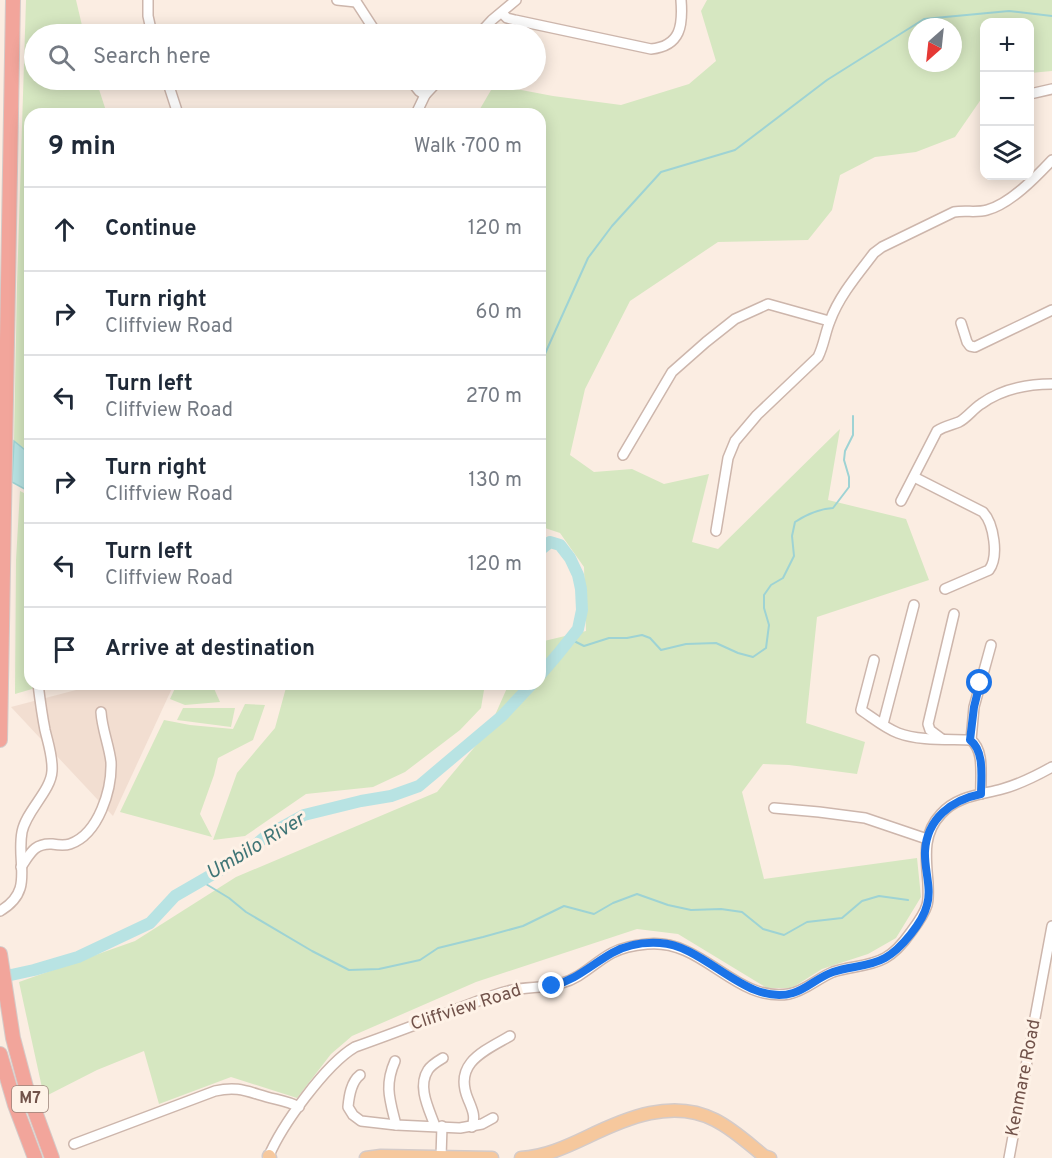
<!DOCTYPE html>
<meta charset="utf-8">
<style>
body{margin:0;font-family:Overpass,sans-serif;background:#f2f2f3;color:#1f2937}
.controls{position:absolute;right:18px;top:18px;display:grid;overflow:hidden;border-radius:12px;box-shadow:0 3px 15px #0003}
.controls button{width:54px;height:54px;display:grid;place-items:center;padding:0;border:0;border-bottom:2px solid #e0e1e3;background:#fff;color:#1f2937;font:30px sans-serif}
.compass{position:absolute;left:908px;top:18px;width:54px;height:54px;border-radius:50%;background:#fff;box-shadow:0 3px 15px #0003;rotate:207deg}
.stop{position:absolute;width:18px;height:18px;margin:-14px;border:4px solid #1a73e8;border-radius:50%;background:#fff}
.stop.end{background:#1a73e8;border-color:#fff;box-shadow:0 2px 6px #0008}
.list{margin:0;padding:0;list-style:none}
h2{display:flex;justify-content:space-between;align-items:center;height:78px;margin:0;padding:0 24px;font-size:26px}
h2 small{font-size:20px;font-weight:400;color:#747a83}
.list li{display:grid;grid-template-columns:39px 1fr auto;gap:18px;align-items:center;box-sizing:border-box;height:84px;padding:0 24px;border-top:2px solid #e0e1e3}
.list b{display:block;font-size:22px;white-space:nowrap}
.list p{margin:0;font-size:20px;white-space:nowrap;color:#747a83}
.list em{font-size:20px;font-style:normal;color:#747a83}
.icon{flex:none;width:33px;height:33px;fill:none;stroke:currentColor;stroke-width:2;stroke-linecap:round;stroke-linejoin:round}
.map{position:relative;flex:none;width:1052px;height:1158px;overflow:hidden}
.search{position:absolute;background:#fff;box-shadow:0 3px 15px #0003;left:24px;top:24px;width:522px;height:66px;display:flex;align-items:center;gap:15px;box-sizing:border-box;padding:0 21px;border-radius:33px;color:#747a83;font-size:22px}
.panel{position:absolute;background:#fff;box-shadow:0 3px 15px #0003;left:24px;top:108px;width:522px;height:582px;border-radius:18px}
.map>svg:first-child{display:block}
.residential{fill:#f2ded1}
.green{fill:#d6e7c1;fill-rule:evenodd}
.water{fill:#b8e3e3;stroke:#9ed3d4;stroke-width:1.5}
.lines{fill:none;stroke-linecap:round;stroke-linejoin:round}
.stream{stroke:#9ed3d4;stroke-width:2}
.river{stroke:#b8e3e3;stroke-width:12}
.minor-casing{stroke:#cdb6ac;stroke-width:12}
.major-casing{stroke:#d4cbc9;stroke-width:15}
.highway-casing{stroke:#d4cbc9;stroke-width:16}
.minor{stroke:#fff;stroke-width:9}
.major{stroke:#f6c89d;stroke-width:12}
.highway{stroke:#f2a59b;stroke-width:14}
.route{stroke:#1a73e8;stroke-width:8}
.labels{text-anchor:middle;dominant-baseline:central;stroke-width:6;stroke-linejoin:round;paint-order:stroke}
.shield{fill:#fef2e7;stroke:#9b8279;stroke-width:1.5}
.shield-label{font-size:16px;font-weight:bold;fill:#71524a}
.street-label{font-size:18px;fill:#71524a;stroke:#fef2e7}
.water-label{font-size:20px;font-style:italic;fill:#3f7576;stroke:#fef2e7}
</style>
<div class="map">
<svg width="1052" height="1158" viewBox="0 0 1052 1158">
<rect width="100%" height="100%" fill="#fbede2"/>
<!-- residential -->
<path class="residential" d="M99,684h75l-61,132 -102,-109z"/>
<!-- green -->
<g class="green">
<path d="M26,0h50l8,34h-50v46h62l11,34h-77v340l-16,-13 3,-156z"/>
<path d="M707,0h345v71l-22,2v-51h-46v73l-29,42 -39,15 -41,5 -35,18 -8,35 -24,30 -90,2 -88,59 -45,88 -15,66 24,17 38,-3 32,15 45,-10 -17,68 26,7 122,-120 -12,71 78,19 23,61 -112,37 -11,106 59,19 -8,32 -68,-9 -26,-1 -21,28 22,87 153,-21 4,39 -25,41 -28,16 -46,15 -30,19h-25l-89,-54 -41,-5 -161,53 -124,54 -21,18 -34,44 -66,-21 -72,27 -15,-53 -47,19 -53,27 -25,-115 116,-41 101,-64 201,-85 51,-61 19,-43v-4h33v-42l46,-11 -2,-64 -24,-34 -18,-6 -2,2v-415h-63l17,-29 59,11 68,9 68,-21 27,-23 -15,-50zM917,27h36v36h-36z"/>
<path d="M20,491l10,5v188h19l-34,10 1,-134z"/>
<path d="M180,684h32l8,18 -35,3 -15,-6 6,-13z"/>
<path d="M287,684h198l-4,24 -21,22 -55,42 -32,15 -67,7 -61,42 -32,4 24,-67 38,-45z"/>
<path d="M245,704l20,1 -12,35 -35,18 -4,17 -14,39 12,23 -92,-25 44,-92 26,5 43,4z"/>
<path d="M183,708h52l-4,19 -54,-7z"/>
</g>
<!-- water -->
<path class="water" d="M14,441l16,13v38l-18,-10z"/>
<g class="lines">
<!-- stream -->
<g class="stream">
<path d="M540,361l4,-5 44,-98 24,-32 49,-54 74,-22 92,-70 97,-61 85,-8 43,5"/>
<path d="M570,639l14,7 25,-8h18l15,-3 8,3 11,12 25,-6 30,-1 22,10 15,4 13,-9 3,-23 -5,-17v-13l7,-10 12,-7 11,-22 -2,-20 3,-14c12,-8 24,-13 38,-14l16,-21v-10l-5,-17 1,-9 8,-16v-19"/>
<path d="M201,881l28,17 17,14 66,39 37,19 30,-1 41,-9 18,-12 45,-11 40,-11 41,-20 30,8 19,-11 24,-9 31,11 23,5 30,-1 21,3 21,17 21,6 23,-13 35,-4 20,-17 17,-5 29,4"/>
</g>
<!-- river -->
<g class="river">
<path d="M540,550l10,-8 10,3 10,13 8,17 3,14 1,21 -4,19 -20,25 -18,21"/>
<path d="M0,974l11,1 23,-5 44,-13 72,-34 25,-27 64,-37 27,-23 38,-21 57,-14 30,-5 28,-10 83,-70 30,-32"/>
</g>
<!-- minor casing -->
<g class="minor-casing">
<g id="minor">
<path d="M148,0v16l4,18"/>
<path d="M337,0l19,2"/>
<path d="M355,0l22,34"/>
<path d="M502,13l5,5 8,2 136,29c30,-3 32,-24 30,-49"/>
<path d="M479,34l13,-14 24,-20"/>
<path d="M167,80l11,34"/>
<path d="M410,80l9,11 6,4 14,-15"/>
<path d="M1030,94l22,-5"/>
<path d="M416,114l9,-19"/>
<path d="M961,323l6,19 3,4 5,1 77,-37"/>
<path d="M623,455l49,-83 34,-30 29,-23 33,-15 61,17"/>
<path d="M914,477l69,35c11,12 16,45 6,58l-44,19"/>
<path d="M901,501l36,-70c7,-5 15,-6 22,-9 8,-4 14,-13 22,-18 21,-15 46,-20 71,-20"/>
<path d="M716,531l12,-73 7,-17 22,-26 61,-58c6,-12 7,-24 12,-36 9,-25 28,-47 44,-68l8,-6 72,-35c11,-2 23,1 33,-2 23,-6 49,-33 65,-50"/>
<path d="M874,660l-13,50c12,8 24,18 37,23 21,8 50,6 73,7 14,11 9,37 10,54"/>
<path d="M883,724l31,-119"/>
<path d="M942,739l-12,-9 -2,-6 26,-110"/>
<path d="M971,740l3,-33 17,-62"/>
<path d="M774,808l45,4 46,6 62,21"/>
<path d="M21,867c9,-13 13,-24 31,-23 6,1 12,2 18,0 29,-10 42,-55 41,-82 -2,-17 -9,-33 -10,-50"/>
<path d="M0,911c35,-20 16,-47 22,-79 4,-21 29,-41 30,-61 1,-14 -4,-28 -7,-41 -3,-15 -5,-30 -7,-46"/>
<path d="M395,1061c-11,25 -5,39 1,64"/>
<path d="M360,1075c-9,7 -11,21 -12,32l5,8 8,6 35,4 64,3 22,-4 11,-6"/>
<path d="M435,1126c-6,-17 -18,-39 -7,-56 3,-5 10,-9 15,-12"/>
<path d="M472,1127c4,-11 0,-18 -4,-28 -15,-36 16,-48 42,-63"/>
<path d="M74,1144l141,-53c22,-5 31,0 52,6 11,3 21,4 32,10"/>
<path d="M441,1157l1,-31"/>
<path d="M268,1158c13,-32 58,-94 87,-111 34,-12 68,-25 102,-38 17,-6 34,-14 51,-18 18,-5 37,-2 54,-8 19,-5 33,-21 50,-30 11,-6 24,-8 35,-9 56,-6 88,59 142,50 16,-3 29,-16 44,-22 17,-6 36,-5 52,-14 11,-6 19,-16 26,-26 6,-8 13,-17 16,-27 2,-7 1,-15 1,-22 -2,-25 -6,-49 13,-69 16,-18 39,-19 61,-25 18,-5 34,-13 50,-22"/>
<path d="M1009,1158l43,-232"/>
</g>
</g>
<!-- major casing -->
<g class="major-casing">
<g id="major">
<path d="M269,1156l1,2"/>
<path d="M366,1158l15,-2 111,2"/>
<path d="M521,1158c23,-1 45,-11 66,-21 39,-19 86,-39 128,-17 18,9 34,24 49,36l6,2"/>
</g>
</g>
<!-- highway casing -->
<g class="highway-casing">
<g id="highway">
<path d="M0,740l13,-740"/>
<path d="M0,954l13,84 13,49 26,71"/>
<path d="M0,1054l15,51 20,53"/>
</g>
</g>
<!-- minor -->
<use href="#minor" class="minor"/>
<!-- major -->
<use href="#major" class="major"/>
<!-- highway -->
<use href="#highway" class="highway"/>
</g>
<g class="lines">
<!-- route -->
<path class="route" d="M552,986c24,-6 39,-21 60,-33 14,-8 32,-11 48,-10 45,2 86,64 133,50 14,-4 25,-16 40,-21 17,-6 36,-5 52,-14 16,-9 38,-36 42,-53 5,-17 -3,-36 -2,-54 2,-32 26,-51 56,-57 0,-16 4,-43 -11,-54l4,-33 6,-24"/>
</g>
<g class="labels">
<!-- shield labels -->
<rect class="shield" x="12" y="1086" width="36" height="26" rx="4.5"/>
<g class="shield-label">
<text x="30" y="1099">M7</text>
</g>
<!-- street labels -->
<g class="street-label">
<text transform="translate(466 1008) rotate(-18)">Cliffview Road</text>
<text transform="translate(1024 1078) rotate(-79)">Kenmare Road</text>
</g>
<!-- water labels -->
<g class="water-label">
<text transform="translate(256 847) rotate(-31)">Umbilo River</text>
</g>
</g>
</svg>
<div class="controls">
<button>+</button>
<button>−</button>
<button><svg class="icon" aria-label="layers" viewBox="0 0 24 24"><path d="M12 4l9 5-9 5-9-5zM3 14l9 5 9-5"/></svg></button>
</div>
<svg class="compass" viewBox="-18 -18 36 36"><path d="M0-13l5 13h-10z" fill="#e53935"/><path d="M0 13l5-13h-10z" fill="#747a83"/></svg>
<div class="stop" style="left:980px;top:683px"></div>
<div class="stop end" style="left:552px;top:986px"></div>
<div class="search"><svg class="icon" aria-label="search" viewBox="0 0 24 24"><circle cx="10" cy="10" r="6"/><path d="M15 15l6 6"/></svg>Search here</div>
<section class="panel">
<h2>9 min<small>Walk · 700 m</small></h2>
<ul class="list">
<li><svg class="icon" aria-label="ahead" viewBox="0 0 24 24"><path d="M12 20V5M6 11l6-6 6 6"/></svg><div><b>Continue</b></div><em>120 m</em></li>
<li><svg class="icon" aria-label="right" viewBox="0 0 24 24"><path d="M7 20v-9h11M14 6l5 5-5 5"/></svg><div><b>Turn right</b><p>Cliffview Road</p></div><em>60 m</em></li>
<li><svg class="icon" aria-label="left" viewBox="0 0 24 24"><path d="M17 20v-9H6M10 6l-5 5 5 5"/></svg><div><b>Turn left</b><p>Cliffview Road</p></div><em>270 m</em></li>
<li><svg class="icon" aria-label="right" viewBox="0 0 24 24"><path d="M7 20v-9h11M14 6l5 5-5 5"/></svg><div><b>Turn right</b><p>Cliffview Road</p></div><em>130 m</em></li>
<li><svg class="icon" aria-label="left" viewBox="0 0 24 24"><path d="M17 20v-9H6M10 6l-5 5 5 5"/></svg><div><b>Turn left</b><p>Cliffview Road</p></div><em>120 m</em></li>
<li><svg class="icon" aria-label="arrive" viewBox="0 0 24 24"><path d="M6 21V4h12l-3 4 3 4H6"/></svg><div><b>Arrive at destination</b></div></li>
</ul>
</section>
</div>
